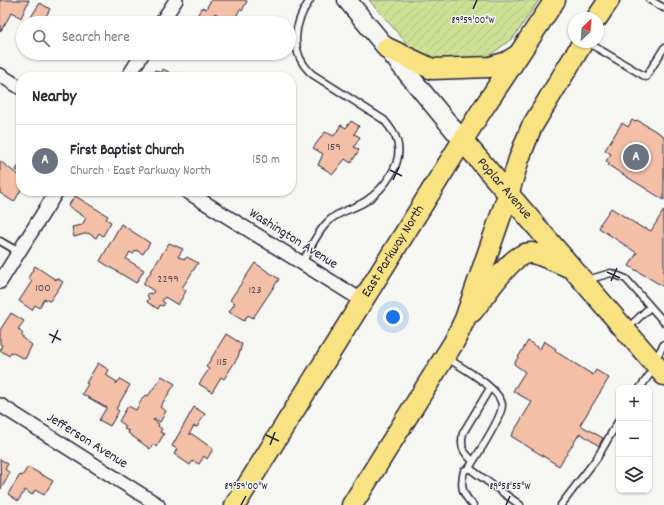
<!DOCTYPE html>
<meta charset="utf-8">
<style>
body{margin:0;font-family:Dekko,sans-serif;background:#f2f2f3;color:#2b2b33}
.controls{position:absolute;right:12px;bottom:12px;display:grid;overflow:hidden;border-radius:8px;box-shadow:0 1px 3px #0004}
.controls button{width:36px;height:36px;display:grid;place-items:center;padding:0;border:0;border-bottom:1px solid #e1e1e2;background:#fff;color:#2b2b33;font:20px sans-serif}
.compass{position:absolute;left:568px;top:12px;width:36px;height:36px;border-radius:50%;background:#fff;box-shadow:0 1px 3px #0004;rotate:25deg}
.you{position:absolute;left:393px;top:317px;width:14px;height:14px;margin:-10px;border:3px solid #fff;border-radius:50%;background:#1a73e8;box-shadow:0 0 0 6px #1a73e833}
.badge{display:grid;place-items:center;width:26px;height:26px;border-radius:50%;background:#ea580c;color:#fff;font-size:13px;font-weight:700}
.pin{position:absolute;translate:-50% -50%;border:2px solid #fff;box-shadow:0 1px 4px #0006}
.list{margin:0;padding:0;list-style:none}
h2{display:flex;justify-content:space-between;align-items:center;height:52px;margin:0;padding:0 16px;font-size:17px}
h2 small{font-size:13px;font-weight:400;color:#7c7c81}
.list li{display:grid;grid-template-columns:26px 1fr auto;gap:12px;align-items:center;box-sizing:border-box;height:72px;padding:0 16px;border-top:1px solid #e1e1e2}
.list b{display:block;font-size:15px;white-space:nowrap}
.list p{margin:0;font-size:13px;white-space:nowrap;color:#7c7c81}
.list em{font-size:13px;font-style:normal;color:#7c7c81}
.icon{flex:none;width:22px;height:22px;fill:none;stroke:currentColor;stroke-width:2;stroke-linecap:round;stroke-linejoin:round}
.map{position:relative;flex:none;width:664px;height:505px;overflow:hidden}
.search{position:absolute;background:#fff;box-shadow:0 1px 3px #0004;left:16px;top:16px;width:280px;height:44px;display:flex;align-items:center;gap:10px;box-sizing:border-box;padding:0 14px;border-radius:22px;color:#7c7c81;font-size:15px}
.panel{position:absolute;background:#fff;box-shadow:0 1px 3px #0004;left:16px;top:72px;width:280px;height:124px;border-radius:16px}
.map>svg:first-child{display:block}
.garden{fill:url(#garden-furrows);stroke:#778268}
.building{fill:#f4bfa7;stroke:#22223b}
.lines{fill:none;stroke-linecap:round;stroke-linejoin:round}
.service-casing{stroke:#22223b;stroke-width:9}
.minor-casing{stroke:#22223b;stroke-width:16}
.secondary-casing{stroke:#22223b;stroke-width:21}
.primary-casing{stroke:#22223b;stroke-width:23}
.service{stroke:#f6f6f2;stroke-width:6}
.minor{stroke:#f6f6f2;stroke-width:13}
.secondary{stroke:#f6f6f2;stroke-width:18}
.primary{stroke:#f8e281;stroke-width:20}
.ticks{fill:none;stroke:#22223b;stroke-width:1.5}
.labels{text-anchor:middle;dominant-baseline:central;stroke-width:3;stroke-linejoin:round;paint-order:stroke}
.number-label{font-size:12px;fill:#564956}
.street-label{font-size:14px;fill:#22223b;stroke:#f6f6f2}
.ticks-label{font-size:10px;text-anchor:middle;fill:#22223b;stroke:#f6f6f2;stroke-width:3;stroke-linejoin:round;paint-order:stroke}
</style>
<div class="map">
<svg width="664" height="505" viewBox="0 0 664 505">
<defs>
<pattern id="garden-furrows" width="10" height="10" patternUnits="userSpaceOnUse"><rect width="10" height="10" fill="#cce196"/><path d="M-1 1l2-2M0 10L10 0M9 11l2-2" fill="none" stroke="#afc182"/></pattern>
</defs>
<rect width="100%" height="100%" fill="#f6f6f2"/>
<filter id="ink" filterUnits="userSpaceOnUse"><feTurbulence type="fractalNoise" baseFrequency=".025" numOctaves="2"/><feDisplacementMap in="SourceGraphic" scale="8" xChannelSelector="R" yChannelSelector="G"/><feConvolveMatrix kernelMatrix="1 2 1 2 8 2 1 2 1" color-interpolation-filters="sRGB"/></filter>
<g filter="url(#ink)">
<!-- garden -->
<path class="garden" d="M369,0h170l-25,37 -25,19 -19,5 -32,2 -22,-9z"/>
<!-- building -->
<g class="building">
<path d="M0,0h29l-8,18 -9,-6 -12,20z"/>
<path d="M211,0h34l2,1 -5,10 -2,-2 -7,14h-7l2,-2 -13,-8 -6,10h-16l9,-16 4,2z"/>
<path d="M40,3l10,6 -6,11 7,3h-19l-3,-3z"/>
<path d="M163,69l13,7 1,-3 8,4h-34l4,-7 6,3z"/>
<path d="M632,120l3,2 2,-2 27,16v64l-56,-35 2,-2 -4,-2 5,-7 -6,-4 17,-27 6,4z"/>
<path d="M351,121l8,5 -5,8 6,3 -6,10 5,3 -8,13 -6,-4 -12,15 -15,-9 5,-11 -10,-6 12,-16 9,4 7,-11 5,3z"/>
<path d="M0,161l18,14 2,-3 -4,-2 5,-8v28l-7,12 -14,-9z"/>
<path d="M75,196l33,20 -2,3 5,3 -8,14 -4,-3 -3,5 -8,-5 -14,4 -2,-10 10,-2 4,-7 -18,-12z"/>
<path d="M611,208l33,21 1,-1 6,3 13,-21v77l-35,-21 8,-13 -38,-25 2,-4h-1z"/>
<path d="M121,224l29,19 -7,11 -7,-4 -3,4 -3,-2 -4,7 18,11 -8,13 -36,-22z"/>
<path d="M169,243l14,6 -5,8 7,2 2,-2 11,6 -16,25 4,3 -8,14 -13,-8 -3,4 3,2 -2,3 -3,-1 -2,4 -11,-7 2,-4 -2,-2 2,-3 3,1 2,-3 -11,-7z"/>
<path d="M255,263l24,16 -26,39 -5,-3 -4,6 -15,-9 6,-9 -5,-3z"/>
<path d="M35,266l21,14 1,-2 6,4 -13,19 -6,-2 -5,9 -4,-3 -3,5 -13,-9 13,-20 -4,-3z"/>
<path d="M11,313l13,8 -6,8 5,5 -2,2 11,9 -7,14 -14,-7 -2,4 -9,-6 2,-5 -2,-1v-14z"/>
<path d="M226,334l16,10 -4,13 -14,22 -3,-2 -9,15 -13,-8 10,-15 -3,-2z"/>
<path d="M528,341l12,8 4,-8 12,8 -1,2 38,24 3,-5 13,8 -29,47 23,13 -4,8 -19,-13 -21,33 -48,-30 21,-34 -19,-11 12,-19 -11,-8z"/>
<path d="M98,363l11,7 -3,5 11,7 -1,2 4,-5 10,6 -14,24 3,2 -9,15 -11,-6 8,-13h-2l-23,-13 6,-10 -2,-1z"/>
<path d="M162,376l13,8 -15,23 6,4 -6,11 -6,-3 -1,1 6,4 -1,2 4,3 -2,3 4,2 -8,13 -3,-3 -3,5 -22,-16 1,-2 -5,-2 2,-3 -7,-5 9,-15 8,4 7,-13 3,-2 2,1z"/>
<path d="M194,407l11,7 -8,13 -3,-1 -5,8h3l21,15 -6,10 -3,-3 -5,8 -6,-3 -3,4 -16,-11 3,-5 -5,-3z"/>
<path d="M0,459l8,5 -3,5 5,4 -9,16z"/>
<path d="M28,467l25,14 -9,14 -9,-5 -3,5 -7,-5 -7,11 -10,-7 12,-19 2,1z"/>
</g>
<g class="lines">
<!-- service casing -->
<g class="service-casing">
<g id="service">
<path d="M650,0l14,8"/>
<path d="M587,42l59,35 18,-29"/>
<path d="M0,241l19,11"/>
<path d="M302,263c8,-14 16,-33 29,-44 9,-8 25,-11 35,-18 18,-12 38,-38 31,-60 -2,-8 -8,-15 -13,-21l-72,-46c-23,-21 -19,-50 -2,-74"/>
<path d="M587,280l24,-7 15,6 38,43"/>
<path d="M627,329l23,-22"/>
<path d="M447,358c14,9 53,30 55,47 1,11 -26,52 -33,63"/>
<path d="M655,360l9,-16"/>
<path d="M640,388l15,-21"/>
<path d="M473,461c-10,-9 -13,-14 -10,-28l27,-45"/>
<path d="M473,505c-11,-11 -13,-19 -9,-34l5,-3 51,37"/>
<path d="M561,505l36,-47 22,-38"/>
</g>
</g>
<!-- minor casing -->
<g class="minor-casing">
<g id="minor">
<path d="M161,23l15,-23"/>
<path d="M0,75l21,13"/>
<path d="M128,77l15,-24"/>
<path d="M186,191l177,110"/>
<path d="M0,282l57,-91"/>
<path d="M0,405l158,100"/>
</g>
</g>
<!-- secondary casing -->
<g class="secondary-casing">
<path id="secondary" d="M347,0l116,141"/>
</g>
<!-- primary casing -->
<g class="primary-casing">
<g id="primary">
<path d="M597,18l12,-18"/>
<path d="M387,48l45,21 58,-2 17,-5 11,-7"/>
<path id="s1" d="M463,141l201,234"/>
<path d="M472,312c13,-15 40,-61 59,-59 10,1 27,10 38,14"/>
<path id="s2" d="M235,505l243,-389 77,-116"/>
<path d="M352,505l102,-163 11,-23 43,-124 11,-36 12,-31 52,-86"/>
</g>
</g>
<!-- service -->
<use href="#service" class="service"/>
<!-- minor -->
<use href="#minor" class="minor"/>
<!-- secondary -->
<use href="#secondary" class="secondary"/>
<!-- primary -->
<use href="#primary" class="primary"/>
</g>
</g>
<!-- ticks -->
<path class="ticks" d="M473,9l4,-9M390,170l12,6M393,180l6,-13M607,272l13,6M611,281l6,-13M49,334l12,6M52,343l6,-13M266,435l13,6M270,445l5,-13M241,505l5,-9M506,505l4,-9"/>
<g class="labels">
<!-- number labels -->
<g class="number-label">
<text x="334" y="147">159</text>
<text x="168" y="279">2299</text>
<text x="43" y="288">100</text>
<text x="255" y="290">123</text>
<text x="222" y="362">115</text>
</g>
<!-- street labels -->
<g class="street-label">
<text stroke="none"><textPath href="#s1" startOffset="63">Poplar Avenue</textPath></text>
<text transform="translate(293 239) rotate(32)">Washington Avenue</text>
<text stroke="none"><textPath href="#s2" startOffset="299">East Parkway North</textPath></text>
<text transform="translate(87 441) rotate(32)">Jefferson Avenue</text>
</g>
</g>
<g class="ticks-label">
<text x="473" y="23">89°59'00"W</text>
<text x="246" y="489">89°59'00"W</text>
<text x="510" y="489">89°58'55"W</text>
</g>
</svg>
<div class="controls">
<button>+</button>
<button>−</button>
<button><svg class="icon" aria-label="layers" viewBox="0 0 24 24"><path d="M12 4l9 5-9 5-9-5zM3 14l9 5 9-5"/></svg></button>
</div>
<svg class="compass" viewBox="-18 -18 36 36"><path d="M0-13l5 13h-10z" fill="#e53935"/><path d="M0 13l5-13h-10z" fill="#7c7c81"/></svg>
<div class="you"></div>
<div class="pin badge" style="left:636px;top:157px;background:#6b7280">A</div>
<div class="search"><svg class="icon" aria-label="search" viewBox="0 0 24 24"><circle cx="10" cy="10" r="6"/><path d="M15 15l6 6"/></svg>Search here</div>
<section class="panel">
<h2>Nearby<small></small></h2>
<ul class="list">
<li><span class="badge" style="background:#6b7280">A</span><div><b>First Baptist Church</b><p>Church · East Parkway North</p></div><em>150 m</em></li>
</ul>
</section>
</div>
